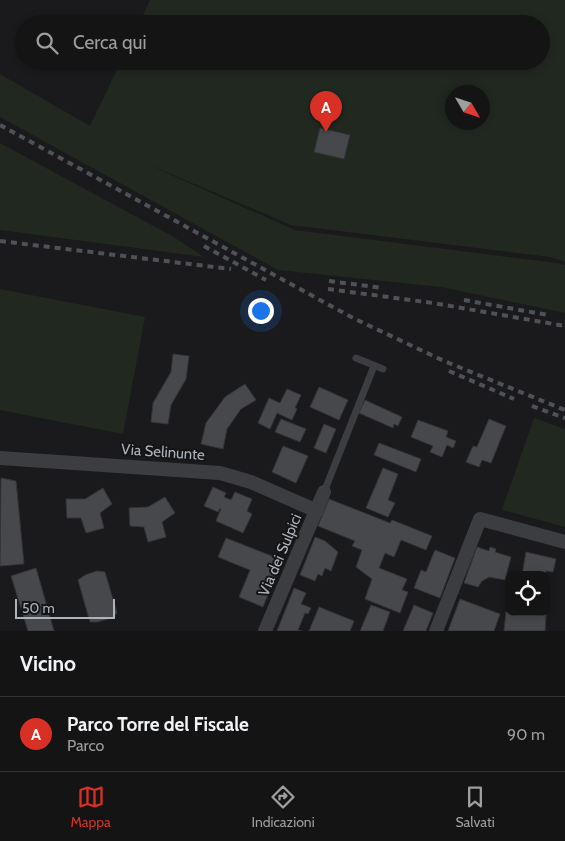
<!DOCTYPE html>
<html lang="it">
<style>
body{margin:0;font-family:Cabin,sans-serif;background:#1d1d1e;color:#f1f3f6}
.controls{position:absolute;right:15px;bottom:15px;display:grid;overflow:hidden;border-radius:10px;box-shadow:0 2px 8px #0003}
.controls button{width:45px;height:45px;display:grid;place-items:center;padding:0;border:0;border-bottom:1px solid #333334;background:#141415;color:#f1f3f6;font:25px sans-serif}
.compass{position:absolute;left:445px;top:85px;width:45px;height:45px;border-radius:50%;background:#141415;box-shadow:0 2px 8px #0003;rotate:129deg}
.scale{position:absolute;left:15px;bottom:12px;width:100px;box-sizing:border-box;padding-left:5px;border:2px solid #adb3bc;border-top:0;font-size:14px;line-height:18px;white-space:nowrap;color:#adb3bc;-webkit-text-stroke:4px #151517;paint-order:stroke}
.you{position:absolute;left:260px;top:310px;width:18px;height:18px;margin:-12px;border:4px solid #fff;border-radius:50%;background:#1a73e8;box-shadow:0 0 0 8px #1a73e833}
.badge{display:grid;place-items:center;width:32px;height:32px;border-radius:50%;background:#d93025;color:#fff;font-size:16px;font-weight:700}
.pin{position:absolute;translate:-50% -41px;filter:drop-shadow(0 1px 2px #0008)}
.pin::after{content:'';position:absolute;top:26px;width:18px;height:15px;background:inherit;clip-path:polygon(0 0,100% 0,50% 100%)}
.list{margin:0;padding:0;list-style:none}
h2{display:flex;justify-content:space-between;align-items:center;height:65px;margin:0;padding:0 20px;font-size:21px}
h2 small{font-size:16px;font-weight:400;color:#9d9ea0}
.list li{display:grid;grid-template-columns:32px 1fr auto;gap:15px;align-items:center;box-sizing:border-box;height:75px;padding:0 20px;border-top:1px solid #333334}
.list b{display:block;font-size:19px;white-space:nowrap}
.list p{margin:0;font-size:16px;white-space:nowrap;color:#9d9ea0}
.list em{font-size:16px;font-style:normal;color:#9d9ea0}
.icon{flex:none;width:28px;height:28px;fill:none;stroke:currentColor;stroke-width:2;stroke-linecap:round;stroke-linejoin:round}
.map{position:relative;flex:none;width:565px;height:631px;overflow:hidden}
.search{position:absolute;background:#141415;box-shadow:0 2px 8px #0003;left:15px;right:15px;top:15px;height:55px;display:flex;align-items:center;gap:12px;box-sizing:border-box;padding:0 18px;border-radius:28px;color:#9d9ea0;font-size:19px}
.sheet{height:140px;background:#141415}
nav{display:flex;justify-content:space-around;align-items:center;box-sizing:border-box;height:70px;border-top:1px solid #333334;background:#141415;font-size:14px;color:#9d9ea0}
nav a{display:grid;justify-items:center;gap:2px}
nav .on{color:#d93025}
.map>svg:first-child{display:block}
.green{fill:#202820;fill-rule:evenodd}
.building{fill:#47484c;stroke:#343538}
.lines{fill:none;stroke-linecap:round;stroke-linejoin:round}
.service{stroke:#3b3d41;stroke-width:7}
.minor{stroke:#3b3d41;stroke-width:14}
.rail{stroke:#4e5156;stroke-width:4;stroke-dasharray:6 5;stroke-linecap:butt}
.labels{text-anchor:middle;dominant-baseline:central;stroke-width:4;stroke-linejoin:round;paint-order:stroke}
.street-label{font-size:15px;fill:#adb3bc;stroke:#151517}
</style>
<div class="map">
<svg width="565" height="631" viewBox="0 0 565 631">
<rect width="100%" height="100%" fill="#1a1a1c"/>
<!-- green -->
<g class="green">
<path d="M150,0h415v262l-15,-5 -259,-32 -151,-64 155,69 261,33 9,2v48l-124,-26 -163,-17 -278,-153v-43l90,52 31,-65h420v-37h-402zM452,92h30v30h-30z"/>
<path d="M0,143l172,93 32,21 -204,-27z"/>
<path d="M0,289l145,28 -22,117 -123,-24z"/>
<path d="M534,418l31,11v98l-63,-17z"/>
</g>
<!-- building -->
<g class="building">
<path d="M320,128l30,7 -6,24 -30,-7z"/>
<path d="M173,354l16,2 -3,23 -15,26 -3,19 -17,-2 2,-19 18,-31z"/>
<path d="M245,384l11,16 -15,9 -14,20 -4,20 -22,-5 5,-21 19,-26z"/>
<path d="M319,387l29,13 -9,20 -29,-13z"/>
<path d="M287,389l14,6 -6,13 2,1 -5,11 -15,-7 -7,16 -12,-6 11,-25 11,5z"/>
<path d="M365,400l37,17 -4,9 -4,-2 -1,4 -34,-15z"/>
<path d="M281,419l25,10 -6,13 -25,-10z"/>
<path d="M489,419l17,7 -15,37 -9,-3 -3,7 -13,-5 7,-16 4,1z"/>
<path d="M418,420l30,11 -2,6 10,4 -3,7 -6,-3 -5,12 -12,-5 3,-6 -22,-9z"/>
<path d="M324,424l12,5 -10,24 -12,-5z"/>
<path d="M379,443l42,16 -5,13 -42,-17z"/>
<path d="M283,446l25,10 -12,27 -24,-11z"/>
<path d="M383,468l15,6 -10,26 7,3 -7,14 -22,-9z"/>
<path d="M1,478l15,3 8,83 -24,2z"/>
<path d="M213,487l13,6 -2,4 7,3 4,-8 17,7 -5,12 5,3 -9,19 -27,-12 5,-12 -1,-1 -2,4 -14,-6z"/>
<path d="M103,488l9,16 -12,9 4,15 -18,5 -5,-15h-14l-1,-19h19z"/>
<path d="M165,497l10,16 -13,9 4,15 -18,5 -4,-15 -14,-1 -1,-18 19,-1z"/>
<path d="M329,499l61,24 2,-3 40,16 -6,14 -25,-10 -7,17 -9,-4 -6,15 28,11 -5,11 6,2 -8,21 -35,-14 7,-20 -16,-12 6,-17 -10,-4 3,-5 -37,-15z"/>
<path d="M315,537l10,4 13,11 -7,19 -6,-3 -3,8 -4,-2 -3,7 -15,-6z"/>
<path d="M226,538l56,22 -19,47 -24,-10 11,-27 -32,-13z"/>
<path d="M477,547l12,4 1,-4 6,2 -1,3 16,5 -6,23 -16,-3 -7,4 -4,6 -14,-4z"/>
<path d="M435,550l20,8 -15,40 -26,-10 7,-18 5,2z"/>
<path d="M526,552l30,7 -3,13 -7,-1 -1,4h-23z"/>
<path d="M36,568l18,63h-26l-17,-55z"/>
<path d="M97,571l8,1 12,41 -5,5 -15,4h-7l-12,-42 7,-5z"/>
<path d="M294,588l12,5 -5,11 10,4 -3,6 -3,-1 -7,17 4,1h-25z"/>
<path d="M460,599l40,15 -6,17h-46z"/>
<path d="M371,605l19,7 -7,19h-23z"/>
<path d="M414,605l19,8 -7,18h-23z"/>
<path d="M319,607l35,14 -4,10h-41z"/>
<path d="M506,612l40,3 -1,16h-41z"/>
</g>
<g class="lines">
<!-- service -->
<g class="service">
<path d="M356,358l27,11"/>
<path d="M324,492l50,-126"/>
</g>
<!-- minor -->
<g class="minor">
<path d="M0,458l220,15 31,9 66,29"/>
<path d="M265,631l59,-139"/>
<path d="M436,631l44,-112 85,23"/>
</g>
<!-- rail -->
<g class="rail">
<path d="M0,125l353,193 91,43 121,49"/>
<path d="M0,241l231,28"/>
<path d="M204,246l62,34"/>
<path d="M329,281l54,7"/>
<path d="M328,289l105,14 132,23"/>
<path d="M464,300l84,15"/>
<path d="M449,371l65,28"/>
<path d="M532,406l33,12"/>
</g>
</g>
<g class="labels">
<!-- street labels -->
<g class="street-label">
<text transform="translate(163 452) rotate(4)">Via Selinunte</text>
<text transform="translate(280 555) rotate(-67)">Via dei Sulpici</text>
</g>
</g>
</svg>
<div class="controls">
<button><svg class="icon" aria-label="locate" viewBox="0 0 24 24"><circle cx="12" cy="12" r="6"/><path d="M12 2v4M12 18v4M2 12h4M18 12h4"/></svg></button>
</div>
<svg class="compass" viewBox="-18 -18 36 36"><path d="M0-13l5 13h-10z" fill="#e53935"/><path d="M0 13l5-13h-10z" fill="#9d9ea0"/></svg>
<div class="scale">50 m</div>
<div class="you"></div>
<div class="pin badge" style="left:326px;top:132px">A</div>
<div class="search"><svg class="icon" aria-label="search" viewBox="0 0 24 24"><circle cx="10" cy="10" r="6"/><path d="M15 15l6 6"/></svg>Cerca qui</div>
</div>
<section class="sheet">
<h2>Vicino<small></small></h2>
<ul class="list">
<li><span class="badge">A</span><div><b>Parco Torre del Fiscale</b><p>Parco</p></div><em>90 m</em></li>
</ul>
</section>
<nav>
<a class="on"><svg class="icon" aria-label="map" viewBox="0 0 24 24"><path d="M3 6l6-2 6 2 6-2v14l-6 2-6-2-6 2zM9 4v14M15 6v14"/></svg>Mappa</a>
<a><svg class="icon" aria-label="directions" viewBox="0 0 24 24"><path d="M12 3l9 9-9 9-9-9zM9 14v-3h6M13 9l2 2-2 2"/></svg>Indicazioni</a>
<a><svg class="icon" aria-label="saved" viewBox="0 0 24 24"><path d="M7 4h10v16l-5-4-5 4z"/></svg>Salvati</a>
</nav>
